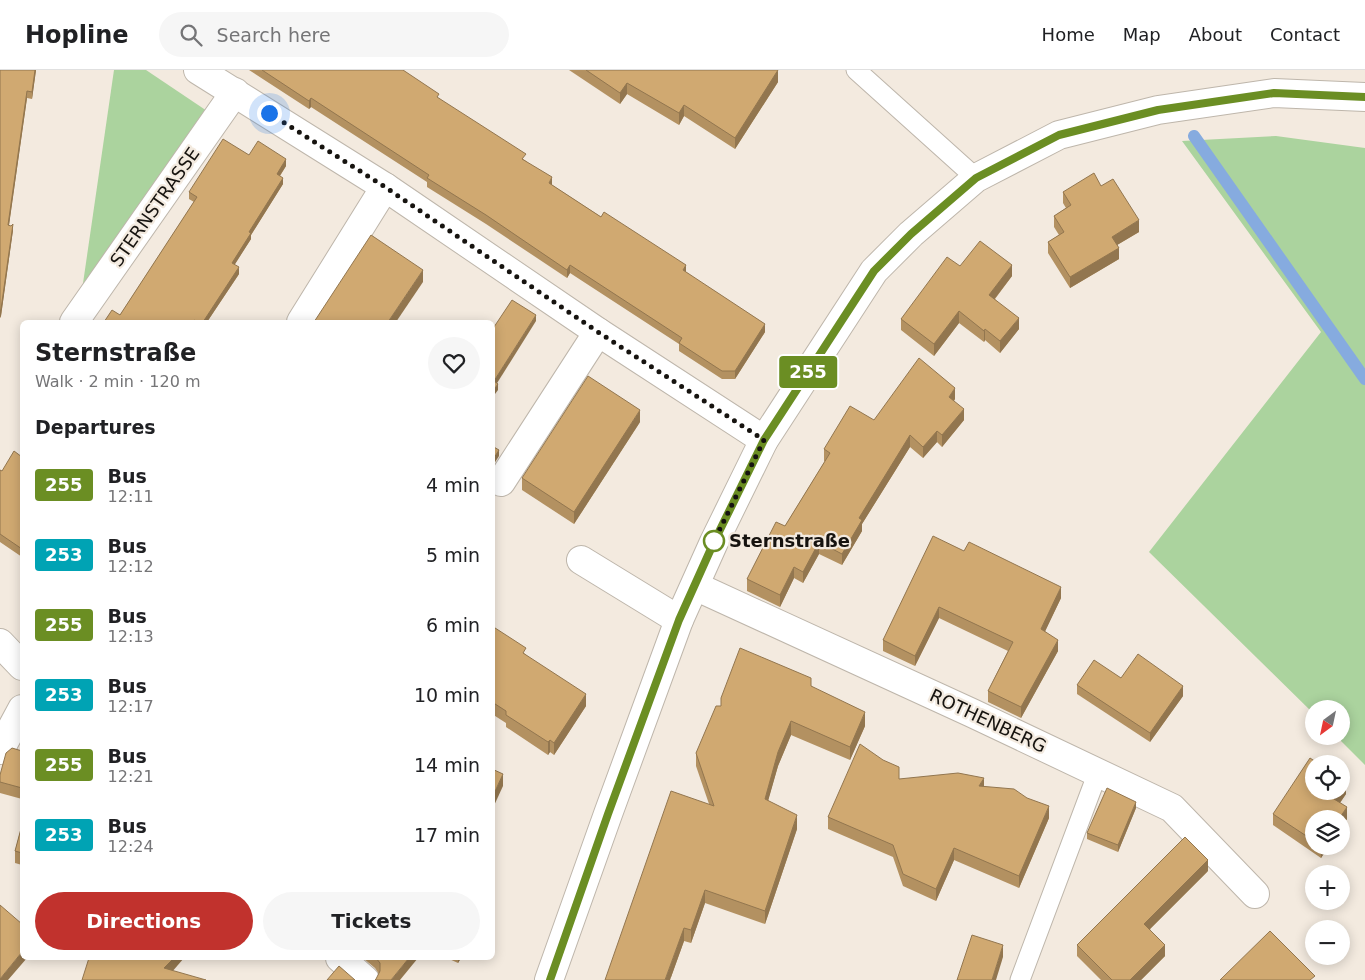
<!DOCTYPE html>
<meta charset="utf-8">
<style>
body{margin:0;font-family:"DejaVu Sans",sans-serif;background:#f6f6f6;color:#202124;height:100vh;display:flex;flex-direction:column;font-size:19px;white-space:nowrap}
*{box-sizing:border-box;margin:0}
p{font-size:16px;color:#757577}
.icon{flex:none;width:28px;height:28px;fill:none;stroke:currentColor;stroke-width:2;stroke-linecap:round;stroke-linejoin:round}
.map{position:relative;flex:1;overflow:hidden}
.sheet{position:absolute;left:20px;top:250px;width:475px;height:640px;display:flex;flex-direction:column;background:#fff;border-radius:8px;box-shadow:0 2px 12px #0003}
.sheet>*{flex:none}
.badge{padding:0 10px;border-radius:4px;font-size:18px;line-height:32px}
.needle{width:32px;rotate:213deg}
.buttons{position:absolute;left:1305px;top:630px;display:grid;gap:10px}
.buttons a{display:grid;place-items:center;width:45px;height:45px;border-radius:50%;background:#fff;box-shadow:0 2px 12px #0003;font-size:25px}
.you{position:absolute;width:25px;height:25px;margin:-12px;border:4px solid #fff;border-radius:50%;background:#1a73e8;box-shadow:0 0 0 8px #1a73e833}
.map>.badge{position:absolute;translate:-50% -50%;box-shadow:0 0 0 2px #fff}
h2{padding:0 15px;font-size:19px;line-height:45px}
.round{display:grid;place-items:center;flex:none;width:52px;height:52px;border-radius:26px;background:#f6f6f6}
.head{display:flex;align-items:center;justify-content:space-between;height:85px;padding:0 15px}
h1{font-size:24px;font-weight:800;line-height:38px}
.primary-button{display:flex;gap:10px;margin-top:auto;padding:10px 15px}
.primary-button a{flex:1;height:58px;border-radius:30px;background:#c1322d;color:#fff;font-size:20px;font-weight:800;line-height:58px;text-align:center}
.primary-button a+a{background:#f6f6f6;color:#202124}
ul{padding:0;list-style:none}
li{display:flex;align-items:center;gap:15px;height:70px;padding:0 15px}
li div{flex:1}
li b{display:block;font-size:19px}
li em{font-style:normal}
li .badge{min-width:55px;font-weight:700;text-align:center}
header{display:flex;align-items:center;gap:30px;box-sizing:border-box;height:70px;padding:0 25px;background:#fff;border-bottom:1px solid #e0e0e0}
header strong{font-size:24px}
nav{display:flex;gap:28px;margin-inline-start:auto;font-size:18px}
.search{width:350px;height:45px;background:#f6f6f6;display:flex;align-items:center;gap:12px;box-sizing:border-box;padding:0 18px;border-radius:28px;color:#757577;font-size:19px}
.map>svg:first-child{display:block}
.green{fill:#abd39e}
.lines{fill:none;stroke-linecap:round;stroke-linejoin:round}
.stream{stroke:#86abdf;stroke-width:12}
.service-casing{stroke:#beb6ab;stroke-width:21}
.minor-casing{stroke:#beb6ab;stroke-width:30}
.tertiary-casing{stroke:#beb6ab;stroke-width:30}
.service{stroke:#fff;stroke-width:19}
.minor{stroke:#fff;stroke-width:28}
.tertiary{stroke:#fff;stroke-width:28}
.wall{fill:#b39161}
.shaded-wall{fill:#92764f}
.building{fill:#d0a971;stroke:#92764f}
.line-casing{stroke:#fff;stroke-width:11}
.line{stroke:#6b8e23;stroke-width:8}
.walk{stroke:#16130f;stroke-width:5;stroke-dasharray:0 9}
.stop-dot{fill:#fff;stroke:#6b8e23;stroke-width:2.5}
.labels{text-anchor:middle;stroke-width:4.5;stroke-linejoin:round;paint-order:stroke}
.street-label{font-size:18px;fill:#16130f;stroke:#f3eadf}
.stop-label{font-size:18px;font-weight:bold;fill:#16130f;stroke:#f3eadf;text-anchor:start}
</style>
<header>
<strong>Hopline</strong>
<div class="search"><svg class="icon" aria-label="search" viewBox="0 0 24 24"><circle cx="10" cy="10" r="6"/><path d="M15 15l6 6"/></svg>Search here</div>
<nav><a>Home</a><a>Map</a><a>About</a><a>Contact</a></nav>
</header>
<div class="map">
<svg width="1365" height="910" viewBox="0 0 1365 910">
<rect width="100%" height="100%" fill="#f3eadf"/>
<g class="green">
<path d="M114,0H146L213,45L80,234Z"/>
<path d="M1276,66L1365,78V695L1336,666H1341V639H1314V644L1149,482L1321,262L1182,71Z"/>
</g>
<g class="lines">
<path class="stream" d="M1194,66L1365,309"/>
<g class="service-casing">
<g id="service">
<path d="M856,0L976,108"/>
<path d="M1020,910L1098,702"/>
</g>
</g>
<g class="minor-casing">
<g id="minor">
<path d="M198,0L385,117L598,262L764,370"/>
<path d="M74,252L235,22"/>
<path d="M301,252L385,117"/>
<path d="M501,412L598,262"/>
<path d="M581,490L679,550"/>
<path d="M695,516L972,643L1172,738L1255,824"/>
<path d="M0,573L22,596"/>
<path d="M0,680L22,639"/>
<path d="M340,888L365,910"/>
</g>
</g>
<g class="tertiary-casing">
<path id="tertiary" d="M549,910L608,744L679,550L714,472L764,370L874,201L911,164L976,108L1059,65L1158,40L1274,23L1365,27"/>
</g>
<use href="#service" class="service"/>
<use href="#minor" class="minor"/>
<use href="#tertiary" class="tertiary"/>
</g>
<g class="wall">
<path d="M0,0H36L32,29L27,28L9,155L13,160L1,246L0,248Z"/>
<path d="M249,0H403L439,29L526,91L552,115L686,202L765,262L735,309H722L679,281V274L570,203L567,208L486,154L427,117V112L311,37L309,39Z"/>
<path d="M569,0H777L778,12L735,79L684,46L679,55L627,24L620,34Z"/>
<path d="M249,85L286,96L280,106L283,114L251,165V169L234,195L239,204L207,252H104L120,245L194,132L189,129V122Z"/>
<path d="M1101,116L1139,162L1117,175L1119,189L1070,218L1048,183V172L1059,165L1054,157V146L1066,138L1063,133V122Z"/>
<path d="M960,196L1012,206L995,229L1019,259L1000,283L985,270L984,272L959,253L934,286L901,260V249Z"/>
<path d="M955,329L954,331L964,350L942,377L937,372L923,388L910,377L862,454V461L842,495L819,484L803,513L794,508L780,537L747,521V509L785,456L825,391H824V379L874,350Z"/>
<path d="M640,352L574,454L522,420V408Z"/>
<path d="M22,387V487L0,472V400L2,401Z"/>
<path d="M964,481L1061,528L1045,561L1058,581L1021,648L988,632V621L1008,581L939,548L915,596L883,581V570Z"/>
<path d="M492,556L586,636L554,685L550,682L548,685L506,657V653L492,644Z"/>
<path d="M1121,608L1183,626L1150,672L1077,624V615Z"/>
<path d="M811,616L865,656L850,690L791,665L778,696L768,730L797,759L765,854L705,833L691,873L684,871L670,910L709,734L696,696V683L721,636Z"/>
<path d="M22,681V729L0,723V705Z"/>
<path d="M899,709L984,716L1049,748L1019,818L954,790L936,831L903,816L893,787L828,759V747Z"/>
<path d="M1346,724L1340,733L1347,749L1341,758V749H1314V776H1329L1321,788L1273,755V744Z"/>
<path d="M1136,738L1118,782L1087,769V763Z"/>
<path d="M22,755V795L15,793V781Z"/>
<path d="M1208,801L1150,859L1165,886L1141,910H1101L1077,886V875Z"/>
<path d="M363,888H418L379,904L375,898Z"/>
<path d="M447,888H461L458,893Z"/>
</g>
<g class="shaded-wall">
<path d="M35,0H36L32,29V22Z"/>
<path d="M778,0V12L735,79V68Z"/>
<path d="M627,13V24L620,34V23Z"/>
<path d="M27,21V28L8,162V155Z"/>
<path d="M311,28V37L309,39V31Z"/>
<path d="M684,35V46L679,55V43Z"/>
<path d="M286,89V96L277,110V104Z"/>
<path d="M552,107V116L549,113Z"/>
<path d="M283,108V114L251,165V169L232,199V193L249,162Z"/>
<path d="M1139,150V162L1112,178V167Z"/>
<path d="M13,154V160L1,246L0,248V242Z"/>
<path d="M1119,178V189L1070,218V207Z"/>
<path d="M570,195V203L567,208V200Z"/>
<path d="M686,195V203L683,200Z"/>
<path d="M1012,195V206L989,236V225Z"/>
<path d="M239,197V204L207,252H203Z"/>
<path d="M423,200V212L396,252H388Z"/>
<path d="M959,241V253L934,286V274Z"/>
<path d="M536,245V251L494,318V311Z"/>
<path d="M1019,248V259L1000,283V271Z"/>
<path d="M765,254V262L735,309V301Z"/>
<path d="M985,259V270L984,272V261Z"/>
<path d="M498,314V320L492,328V322Z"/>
<path d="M955,318V329L949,338V327Z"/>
<path d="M964,339V350L942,377V365Z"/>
<path d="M640,340V352L574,454V442Z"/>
<path d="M937,361V372L923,388V377Z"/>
<path d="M910,365V377L862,454V461L842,495V484L859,448Z"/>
<path d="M499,380V386L492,397V391Z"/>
<path d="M819,472V484L803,513V502Z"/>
<path d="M794,497V508L780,537V525Z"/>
<path d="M1061,517V528L1041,570V559Z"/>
<path d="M939,537V548L915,596V586Z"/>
<path d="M1058,570V581L1021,648V637Z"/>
<path d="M1183,616V626L1150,672V663Z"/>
<path d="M586,624V636L554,685V673Z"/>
<path d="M865,642V656L850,690V677Z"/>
<path d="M791,651V665L778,696L765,742V729L778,682Z"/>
<path d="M550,670V682L548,685V672Z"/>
<path d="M503,704V716L492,740V728Z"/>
<path d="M984,708V720L979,716Z"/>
<path d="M1346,712V724L1334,741V729L1340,721H1341V719Z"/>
<path d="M1136,732V738L1118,782V775Z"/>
<path d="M1049,736V748L1019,818V806Z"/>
<path d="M1347,737V749L1341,758V749H1339Z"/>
<path d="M797,745V759L765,854V841Z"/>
<path d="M1321,776H1329L1321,788Z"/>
<path d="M954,778V790L936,831V819Z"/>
<path d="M1208,790V801L1144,865V854Z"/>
<path d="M705,820V833L691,873V860Z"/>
<path d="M684,858V871L670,910H665Z"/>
<path d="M1003,875V887L996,910H992Z"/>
<path d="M1165,875V886L1141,910H1130Z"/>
<path d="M22,882V888H27L8,910H0V909Z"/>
<path d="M174,888H184L165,910L164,898Z"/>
<path d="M409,888H418L400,910H391Z"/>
<path d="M458,888H461L458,893Z"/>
</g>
<g class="building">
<path d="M0,0H35L32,22L27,21L8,155L11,156L13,154L1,239L0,242Z"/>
<path d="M262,0H403L439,24L437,27L526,84L522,89L552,107L549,113L601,147L604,142L686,195L683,200L765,254L735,301H722L679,273L682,268L570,195L567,200L486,145L427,108L429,105L311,28L309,31Z"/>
<path d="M586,0H778L735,68L684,35L679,43L627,13L620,23Z"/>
<path d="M223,69L249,85L258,71L286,89L277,104L283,108L249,162L251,163L232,193L239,197L203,252H197L194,250L193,252H104L112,240L120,245L197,127L189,122Z"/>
<path d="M1094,103L1101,116L1113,109L1139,150L1112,167L1119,178L1070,207L1048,172L1064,162L1054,146L1071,135L1063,122Z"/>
<path d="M371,165L423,200L388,252H314Z"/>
<path d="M980,171L1012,195L989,225L1019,248L1000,271L985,259L984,261L959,241L934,274L901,249L947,187L960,196Z"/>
<path d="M512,230L536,245L494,311L498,314L492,322V260Z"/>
<path d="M919,288L955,318L949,327L964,339L942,365L937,361L923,377L910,365L859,448L862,450L842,484L819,472L803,502L794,497L780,525L747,509L776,452L785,456L830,383L824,379L850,336L874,350Z"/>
<path d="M588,306L640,340L574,442L522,408Z"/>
<path d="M492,376L499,380L492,391Z"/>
<path d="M14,381L22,387V479L0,464V400L2,401Z"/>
<path d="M933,466L964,481L969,472L1061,517L1041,559L1058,570L1021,637L988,621L1013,572L939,537L915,586L883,570Z"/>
<path d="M492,556L526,578L523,583L586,624L554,673L550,670L548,672L506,645V641L492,632Z"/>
<path d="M740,578L811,608V616L865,642L850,677L791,651L778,682L765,729L797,745L765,841L705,820L691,860L684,858L665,910H605L671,721L714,736L696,683L716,636H721V628Z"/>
<path d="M1138,584L1183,616L1150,663L1077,615L1094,590L1121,608Z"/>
<path d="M860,674L883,690L899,697V709L958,703L984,708L979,716L1014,719L1027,728L1049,736L1019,806L954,778L936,819L903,804L893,775L828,747Z"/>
<path d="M12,678L22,681V718L0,712V705L6,683Z"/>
<path d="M1310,688L1319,694H1314V721H1340L1334,729L1347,737L1339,749H1314V771L1273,744Z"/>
<path d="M492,699L503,704L492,728Z"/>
<path d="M1341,709L1346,712L1341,719Z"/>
<path d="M1107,718L1136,732L1118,775L1087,763Z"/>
<path d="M22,755V783L15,781Z"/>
<path d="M1185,767L1208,790L1144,854L1165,875L1130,910H1112L1077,875Z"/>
<path d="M0,835L22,854V882L0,909Z"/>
<path d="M1270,861L1315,906L1310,910H1220Z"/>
<path d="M972,865L1003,875L992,910H957Z"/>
<path d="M89,888H174L164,898L206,910H82Z"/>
<path d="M376,888H409L391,910H375L376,909L380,901V893Z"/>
<path d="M339,896L355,910H327Z"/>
</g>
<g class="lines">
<g class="line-casing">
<path id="line" d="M550,910L608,744L679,550L714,472L764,370L874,201L911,164L976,108L1059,65L1158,40L1274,23L1365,27"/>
</g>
<use href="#line" class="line"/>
<path class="walk" d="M269,43L385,117L598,262L764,370L714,471"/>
</g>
<circle class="stop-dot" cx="714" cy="471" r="10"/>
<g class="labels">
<g class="street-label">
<text transform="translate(155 137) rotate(-55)" y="6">STERNSTRASSE</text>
<text transform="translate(988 651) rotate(25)" y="6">ROTHENBERG</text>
</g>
<g class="stop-label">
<text x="729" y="477">Sternstraße</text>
</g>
</g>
</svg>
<div class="buttons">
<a><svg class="needle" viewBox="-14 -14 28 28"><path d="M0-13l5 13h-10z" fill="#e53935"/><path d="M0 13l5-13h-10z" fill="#757577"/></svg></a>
<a><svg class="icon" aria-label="locate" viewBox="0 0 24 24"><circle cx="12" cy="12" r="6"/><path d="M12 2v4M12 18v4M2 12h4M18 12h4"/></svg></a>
<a><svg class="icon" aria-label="layers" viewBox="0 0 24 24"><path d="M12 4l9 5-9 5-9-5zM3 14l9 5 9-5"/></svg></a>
<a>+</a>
<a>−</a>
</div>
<div class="you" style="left:269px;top:43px"></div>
<b class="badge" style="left:808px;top:302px;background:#6b8e23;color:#fff">255</b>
<section class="sheet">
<div class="head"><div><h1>Sternstraße</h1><p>Walk · 2 min · 120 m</p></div><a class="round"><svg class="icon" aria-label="heart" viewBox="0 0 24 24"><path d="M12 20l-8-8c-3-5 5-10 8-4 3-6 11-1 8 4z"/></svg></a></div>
<h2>Departures</h2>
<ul>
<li><span class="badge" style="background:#6b8e23;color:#fff">255</span><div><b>Bus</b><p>12:11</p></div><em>4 min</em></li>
<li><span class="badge" style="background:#00a3b4;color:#fff">253</span><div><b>Bus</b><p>12:12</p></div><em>5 min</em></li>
<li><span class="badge" style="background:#6b8e23;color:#fff">255</span><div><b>Bus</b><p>12:13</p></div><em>6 min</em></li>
<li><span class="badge" style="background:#00a3b4;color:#fff">253</span><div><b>Bus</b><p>12:17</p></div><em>10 min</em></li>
<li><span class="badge" style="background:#6b8e23;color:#fff">255</span><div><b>Bus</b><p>12:21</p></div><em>14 min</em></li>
<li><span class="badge" style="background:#00a3b4;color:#fff">253</span><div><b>Bus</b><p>12:24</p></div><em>17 min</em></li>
</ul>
<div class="primary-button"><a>Directions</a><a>Tickets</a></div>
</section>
</div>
